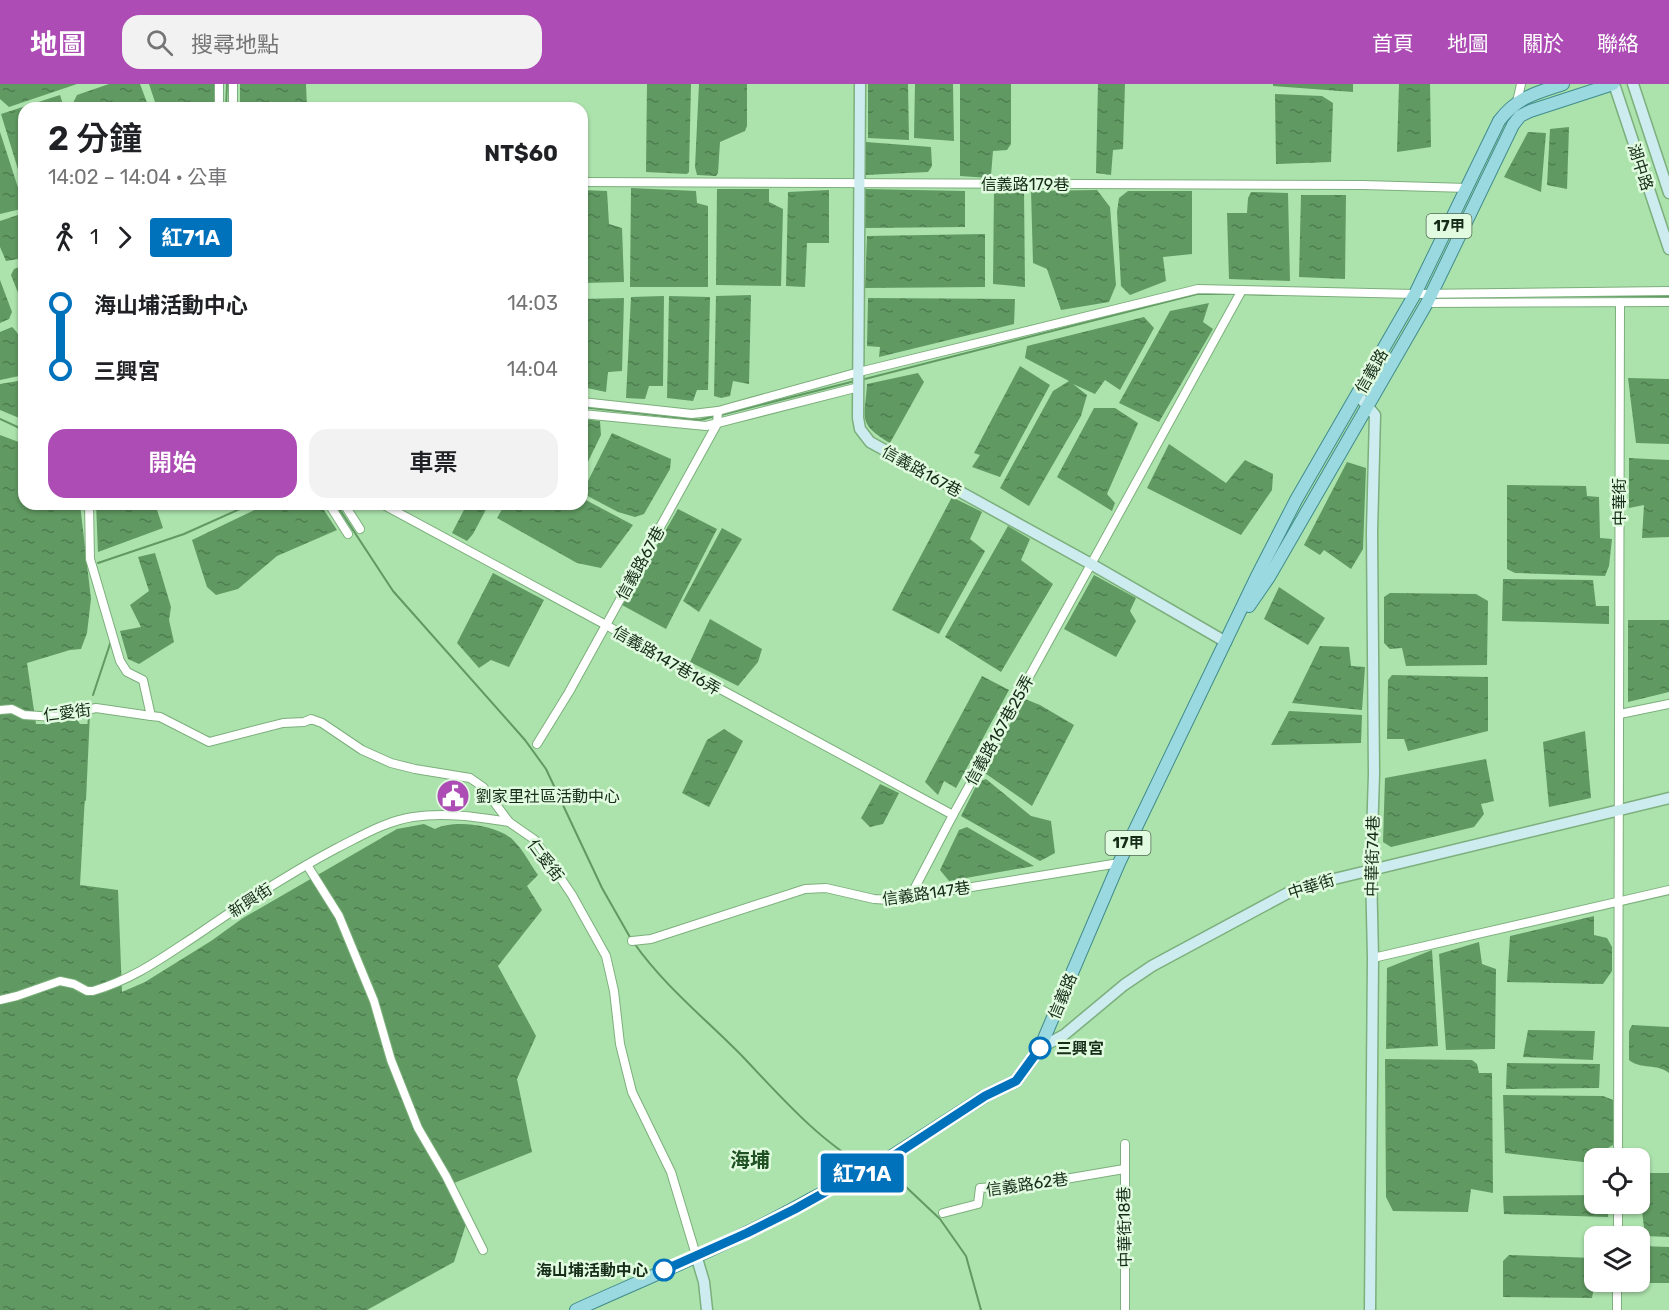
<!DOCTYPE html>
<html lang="zh-TW">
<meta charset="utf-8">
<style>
body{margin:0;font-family:Rubik,"Noto Sans TC",sans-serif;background:#f2f2f2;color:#202124;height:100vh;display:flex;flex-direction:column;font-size:22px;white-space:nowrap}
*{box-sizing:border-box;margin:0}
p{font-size:20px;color:#757577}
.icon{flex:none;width:33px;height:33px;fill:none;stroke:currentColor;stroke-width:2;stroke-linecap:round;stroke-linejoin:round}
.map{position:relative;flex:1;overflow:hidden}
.panel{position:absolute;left:18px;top:18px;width:570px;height:408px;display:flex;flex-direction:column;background:#fff;border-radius:18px;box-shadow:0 2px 4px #0004}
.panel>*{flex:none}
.badge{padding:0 12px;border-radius:4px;font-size:21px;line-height:39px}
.controls{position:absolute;left:1584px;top:1064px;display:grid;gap:12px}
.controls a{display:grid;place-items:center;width:66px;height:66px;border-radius:12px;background:#fff;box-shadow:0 2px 4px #0004;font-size:30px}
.map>.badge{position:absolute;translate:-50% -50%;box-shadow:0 0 0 3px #fff}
.legs{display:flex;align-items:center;gap:9px;height:66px;padding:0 30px;font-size:20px}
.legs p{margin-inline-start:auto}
.overview{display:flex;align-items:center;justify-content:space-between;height:102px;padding:0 30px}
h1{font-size:33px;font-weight:600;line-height:45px}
.button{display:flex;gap:12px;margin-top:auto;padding:12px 30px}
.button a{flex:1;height:69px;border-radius:18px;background:#ac4cb4;color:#fff;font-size:24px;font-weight:600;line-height:69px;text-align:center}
.button a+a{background:#f2f2f2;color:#202124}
ul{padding:0 30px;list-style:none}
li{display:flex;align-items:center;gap:21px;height:66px;font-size:22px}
li i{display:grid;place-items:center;width:9px;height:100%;margin:0 8px;background:currentColor}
li i::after{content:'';width:15px;height:15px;margin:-8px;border:4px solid;border-radius:50%;background:#fff}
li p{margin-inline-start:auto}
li:first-child i{background:linear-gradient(#0000 50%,currentColor 0)}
li:last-child i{background:linear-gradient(currentColor 50%,#0000 0)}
header{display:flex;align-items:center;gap:36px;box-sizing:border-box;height:84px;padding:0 30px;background:#ac4cb4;color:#fff}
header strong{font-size:28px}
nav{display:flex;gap:33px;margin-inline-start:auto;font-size:21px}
.search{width:420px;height:54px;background:#f2f2f2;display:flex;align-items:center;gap:15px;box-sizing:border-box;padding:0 21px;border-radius:18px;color:#757577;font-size:22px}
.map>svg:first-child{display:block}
.water{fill:url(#water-ripples)}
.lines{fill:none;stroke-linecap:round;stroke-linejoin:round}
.stream{stroke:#609961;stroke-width:2}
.street-casing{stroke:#7caf7c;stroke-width:10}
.secondary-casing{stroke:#7caf7c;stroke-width:13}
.primary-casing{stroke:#408c8c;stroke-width:14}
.street{stroke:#fff;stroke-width:8}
.secondary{stroke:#ccecef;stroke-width:10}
.primary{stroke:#9ad9df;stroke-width:12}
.line-1-casing{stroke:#fff;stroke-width:14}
.line-1{stroke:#0072bc;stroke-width:9}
.stop-1-dot{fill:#fff;stroke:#0072bc;stroke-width:3}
.labels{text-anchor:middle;stroke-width:5;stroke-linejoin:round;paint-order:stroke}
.shield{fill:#e0fbdf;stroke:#536a54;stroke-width:1.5}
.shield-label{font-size:15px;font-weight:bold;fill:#172c18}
.street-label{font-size:16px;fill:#172c18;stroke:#e0fbdf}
.poi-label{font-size:16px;fill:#172c18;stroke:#e0fbdf;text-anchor:start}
.stop-label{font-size:16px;font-weight:bold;fill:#172c18;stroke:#e0fbdf;text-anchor:start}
.quarter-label{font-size:20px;font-weight:bold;fill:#205123;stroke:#e0fbdf}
</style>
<header>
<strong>地圖</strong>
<div class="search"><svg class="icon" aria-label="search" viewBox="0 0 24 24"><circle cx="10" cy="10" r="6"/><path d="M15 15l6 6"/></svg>搜尋地點</div>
<nav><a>首頁</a><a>地圖</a><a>關於</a><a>聯絡</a></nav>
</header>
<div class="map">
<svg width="1669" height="1226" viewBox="0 0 1669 1226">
<defs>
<pattern id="water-ripples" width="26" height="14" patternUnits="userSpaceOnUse" patternTransform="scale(1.5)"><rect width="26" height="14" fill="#609961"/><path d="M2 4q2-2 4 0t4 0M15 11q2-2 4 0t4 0" fill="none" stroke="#4e7d4f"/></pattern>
</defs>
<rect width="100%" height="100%" fill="#ace2ac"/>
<g class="water">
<path d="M0,0H77L9,23L0,15Z"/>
<path d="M109,0H140L149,24H74L73,19L77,11Z"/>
<path d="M149,0H216L215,24H157Z"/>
<path d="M240,0H306L307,24H240Z"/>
<path d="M647,0H691L689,88L687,90L646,88Z"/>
<path d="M699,0H747V42L745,47L720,58L718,89L716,92L697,91L695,83Z"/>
<path d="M868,0H908L909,56L868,54Z"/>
<path d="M915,0H953L954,57L914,54Z"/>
<path d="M960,0H1011V60L1007,66L993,67L991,91L989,94L960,92Z"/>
<path d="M1098,0H1125L1123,65L1113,66L1111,91L1096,89Z"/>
<path d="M1273,0H1353V8L1273,2Z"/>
<path d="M1399,0H1430L1431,63L1397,68Z"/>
<path d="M1275,10L1322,12L1333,19L1331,78L1276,80Z"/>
<path d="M60,11L64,24H24V105L1,30Z"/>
<path d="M1569,43L1567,105L1547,101L1550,45Z"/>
<path d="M0,48L23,119L21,125L0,130Z"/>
<path d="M1528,48L1546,49L1541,108L1504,93Z"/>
<path d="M866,58L931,63L932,82L928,88L865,91Z"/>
<path d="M631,104L696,107L697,119L708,122V203H630Z"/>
<path d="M717,105H769V118L783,125L781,202L716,201Z"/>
<path d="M864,105L965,107V143L865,144Z"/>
<path d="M582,106L607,107L609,140L622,144L624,198L582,199Z"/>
<path d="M829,106V159H807L805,203L786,202L788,108Z"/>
<path d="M1097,106L1110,123L1116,201L1109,218L1061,226L1047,185L1033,179L1031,107Z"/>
<path d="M994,107H1024L1025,203L993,200Z"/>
<path d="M1128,107H1192V170L1163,173L1166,197L1130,211L1121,202L1117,128L1119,114Z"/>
<path d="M1251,108L1288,109L1290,197L1229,195L1227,129H1247L1248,114Z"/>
<path d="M1301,111H1346L1345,195L1299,193Z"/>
<path d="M24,129V174L6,177L0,163V137Z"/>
<path d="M985,150V203L865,204L867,152Z"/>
<path d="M24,181V224L11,191L14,185Z"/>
<path d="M0,196L12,228L9,235L0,239Z"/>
<path d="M751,211L749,300L733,297L730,312L721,314L714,312L716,212Z"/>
<path d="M664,212L663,302H649L645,315L626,314L631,213Z"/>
<path d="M669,212L710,213L708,306H697L693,317L667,314Z"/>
<path d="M624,214L622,287L608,288L606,308L582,303V215Z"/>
<path d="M868,214L1015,215L1014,240L879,273L880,263L867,262Z"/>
<path d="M1209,219L1203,238L1213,245L1159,338L1119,319L1170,227Z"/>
<path d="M1144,233L1154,244L1120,306L1105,296L1095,310L1073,300L1087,311L1081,332L1029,422L1000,404L1053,307L1069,297L1025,274L1027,262Z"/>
<path d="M12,243C25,254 24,276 24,291L0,296V248Z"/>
<path d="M1020,282L1050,301L1000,393L972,383L980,371L974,369Z"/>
<path d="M918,289L924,298L890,359C857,339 865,335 867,300Z"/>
<path d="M1628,294L1669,295V360L1636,359Z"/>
<path d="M24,296V336L0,326V300Z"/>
<path d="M1094,324H1115L1138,339L1107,410L1115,419L1112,427L1057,393Z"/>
<path d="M582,335L600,337L601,351L582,390Z"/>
<path d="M612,349L671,375L670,385L644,430L635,433L618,428L582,409Z"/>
<path d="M0,351L24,360V420H80L91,515L87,549L81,565L70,566L27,579L36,640H47L75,633L80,640H89L80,801L118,806L122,908L145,898L211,857L243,834L397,745L424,740L435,745C454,735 499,741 514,757C524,767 530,780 538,791L527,802L542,826L498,882L536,952L517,995L532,1068L449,1101L466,1140L454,1178L367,1226H0Z"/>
<path d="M1169,360L1226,399L1245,376L1273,390L1272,406L1241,451L1147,404Z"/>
<path d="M1629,374L1669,376V453L1642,454L1644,421L1629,424Z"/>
<path d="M1347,378L1366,384L1363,465L1351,485L1324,466L1320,471L1304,461Z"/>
<path d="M1507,401L1586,402L1587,412L1599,413L1600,454L1612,455L1609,482L1605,492L1515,489L1507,485Z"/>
<path d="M952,413L982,428L970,455L985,467L939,550L892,526Z"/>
<path d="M582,414L633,441L601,484L577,479L497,434L505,420H582Z"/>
<path d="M96,420H155L163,444L98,468Z"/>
<path d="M267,420H320L337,446L277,472L238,505L216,511L207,503L192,456Z"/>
<path d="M467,420H489L473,450L467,457L452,449Z"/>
<path d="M678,425L717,445L666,545L622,521Z"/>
<path d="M1008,442L1030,455L1021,476L1053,500L1001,588L945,553Z"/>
<path d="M722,444L742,455L699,528L683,517Z"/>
<path d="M155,469L171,523L169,536L174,558L139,580L128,575L120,547L141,543L130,521L149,507L138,473Z"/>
<path d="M493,489L544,516L509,583L491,576L479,584L457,559Z"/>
<path d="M1094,491L1136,514L1130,527L1136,537L1116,573L1064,545Z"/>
<path d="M1503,495L1593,496L1596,522H1609V540L1502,537Z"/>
<path d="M1279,503L1325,534L1308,561L1264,535Z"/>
<path d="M1390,509L1476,510L1488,517L1487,581L1406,582L1402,564L1390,565L1384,559V513Z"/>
<path d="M710,535L762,565L758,578L738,602L690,578Z"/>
<path d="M1628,536H1669V608L1628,618Z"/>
<path d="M1320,562L1349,563L1351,582L1365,583L1362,626L1292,619Z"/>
<path d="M1392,591L1488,593V647L1408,667L1404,655H1387L1388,596Z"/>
<path d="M982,592L1009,606L956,704L944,697L938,711L925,698Z"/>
<path d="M1025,615L1040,621L1074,641L1032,722L982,687Z"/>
<path d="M1289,627L1362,631L1361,659L1271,661Z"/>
<path d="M724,645L743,657L709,723L682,709L707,656Z"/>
<path d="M1585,647L1591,714L1549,723L1543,658Z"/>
<path d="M1486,675L1494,717L1481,720L1484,730L1474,743L1391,763L1383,758L1385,694Z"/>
<path d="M986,695L1031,732L1051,737L1055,769L1040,777L961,732L978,698Z"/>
<path d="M880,700L899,709L883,740L870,743L861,734Z"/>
<path d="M967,743L1034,782L949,797L940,786L959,746Z"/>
<path d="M1594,832V851L1607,854L1612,863V887L1603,900L1507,898L1510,852Z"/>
<path d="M1479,858L1482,880L1496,885L1495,965L1446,966L1439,870Z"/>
<path d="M1432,866L1438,962L1386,965L1387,884Z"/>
<path d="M1632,941L1669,943V989C1657,979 1641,986 1629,976V947Z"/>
<path d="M1528,946L1595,947L1593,976L1523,973Z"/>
<path d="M1385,975L1472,976L1477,980L1479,989H1492L1493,1109L1471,1105L1468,1128L1393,1127L1386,1113Z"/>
<path d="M1507,979L1600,980L1599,1004L1506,1005Z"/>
<path d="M1503,1011L1603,1012L1613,1016V1061L1608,1064L1605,1074H1594V1079H1592L1505,1069Z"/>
<path d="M1640,1089H1669V1153L1645,1152L1642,1127L1630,1125L1629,1119H1640Z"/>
<path d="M1594,1111V1119H1609L1608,1133L1504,1130L1503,1112Z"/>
<path d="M1640,1162L1669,1163V1199H1629V1197H1640Z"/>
<path d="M1509,1171L1594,1174V1197L1609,1198H1595L1592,1214L1503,1213V1177Z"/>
</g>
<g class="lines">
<g class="stream">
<path d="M226,24L227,0"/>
<path d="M1243,210L1276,211"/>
<path d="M1534,212H1669"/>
<path d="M861,296L1197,210H1237"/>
<path d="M582,323L700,336L715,332"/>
<path d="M721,331L855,297"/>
<path d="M0,335L24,346"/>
<path d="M336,420L393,507L525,656L546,685L602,804L631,855"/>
<path d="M98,479L184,450L251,420"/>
<path d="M93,611L111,557"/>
<path d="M85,716L89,629"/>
<path d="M634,859C665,903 707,936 744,974C780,1012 821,1059 867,1083"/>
<path d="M877,1088L905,1102L940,1135L966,1172L981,1226"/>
</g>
<g class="street-casing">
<g id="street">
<path d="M1517,18L1521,0"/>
<path d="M219,24V0"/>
<path d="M233,24V0"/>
<path d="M582,98L1363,101L1468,104"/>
<path d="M1427,219L1669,218"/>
<path d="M582,318L692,330L718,327L859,288L1198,205L1415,210L1669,207"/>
<path d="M582,330L706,342L859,303"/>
<path d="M89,420L90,475L93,485L120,577L127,588L143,596L151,632"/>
<path d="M329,420L348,450"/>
<path d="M344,420L360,445"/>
<path d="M382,420L606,541L672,579L953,731"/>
<path d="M0,626L12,625L24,631L55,633L96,624L151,632L160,633L209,658L283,639L304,638L311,635L322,639L362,666L391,679L415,685L470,694L483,703L509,738L535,756L572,811L606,872L614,907L620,960L632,1008L671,1088L696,1171"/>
<path d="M1620,630L1669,620"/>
<path d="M537,660L569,608L717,340L718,327"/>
<path d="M307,781L339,832L374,917L391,976L418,1044L446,1092L483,1166"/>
<path d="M910,813L953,731L1242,206"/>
<path d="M632,857L651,855L805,805L826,804L874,815L892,816L1119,779"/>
<path d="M1373,874L1669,806"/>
<path d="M0,916L17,912L60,897L74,900L87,907H93C134,895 162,874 197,851C242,820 288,790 337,764C361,752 386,737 413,733C445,728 477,733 509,738"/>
<path d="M1618,1074L1620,218"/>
<path d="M943,1129L978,1120L980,1104L1036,1100L1124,1085"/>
<path d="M1618,1152V1119"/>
<path d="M1125,1226V1060"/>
<path d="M1617,1226V1197"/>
</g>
</g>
<g class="secondary-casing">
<g id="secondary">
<path d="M860,0L858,334L860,345L870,358L1091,480L1226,558"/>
<path d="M1614,0L1669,165"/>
<path d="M1633,0L1669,109"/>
<path d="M1357,310L1375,331L1372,448L1374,690L1371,785L1373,874L1370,1226"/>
<path d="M1040,964L1064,951L1124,901L1152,882L1297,804L1669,714"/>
<path d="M696,1171L704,1198L707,1226"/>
</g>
</g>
<g class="primary-casing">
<g id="primary">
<path d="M1249,522L1269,493L1427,219L1513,41L1520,32L1530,27L1613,0"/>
<path d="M576,1226C633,1200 692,1176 748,1148C790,1128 829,1103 872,1085L985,1012L1016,997L1040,964L1119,779L1256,494L1296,416L1415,210L1499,37C1517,13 1536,9 1563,0"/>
</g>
</g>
<use href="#street" class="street"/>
<use href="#secondary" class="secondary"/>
<use href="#primary" class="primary"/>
</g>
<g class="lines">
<g class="line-1-casing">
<path id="line-1" d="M664,1186L747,1149L795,1125L854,1092L878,1082L985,1012L1016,997L1040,964"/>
</g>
<use href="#line-1" class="line-1"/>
</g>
<defs>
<g id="civic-disc" transform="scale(1.725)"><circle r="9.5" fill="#ac4cb4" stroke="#e0fbdf"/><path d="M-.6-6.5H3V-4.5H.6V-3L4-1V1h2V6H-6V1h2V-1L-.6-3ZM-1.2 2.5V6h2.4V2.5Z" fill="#fff"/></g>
</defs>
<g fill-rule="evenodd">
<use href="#civic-disc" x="453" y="712"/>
</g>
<g class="stop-1-dot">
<circle cx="1040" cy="964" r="10"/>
<circle cx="664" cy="1186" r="10"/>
</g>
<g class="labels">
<g class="shield">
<rect x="1426.5" y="130" width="45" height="24" rx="4.5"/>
<rect x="1105.5" y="747" width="45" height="24" rx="4.5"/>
</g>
<g class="shield-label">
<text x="1449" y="147">17甲</text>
<text x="1128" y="764">17甲</text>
</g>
<g class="street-label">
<text transform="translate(1641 83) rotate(72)" y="6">湖中路</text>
<text x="1025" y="106">信義路179巷</text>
<text transform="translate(1371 287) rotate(-60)" y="6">信義路</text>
<text transform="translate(922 387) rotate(29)" y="6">信義路167巷</text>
<text transform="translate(1619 418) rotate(-90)" y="6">中華街</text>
<text transform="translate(640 479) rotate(-61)" y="6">信義路67巷</text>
<text transform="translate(667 576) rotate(30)" y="6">信義路147巷16弄</text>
<text transform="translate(67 628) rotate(-7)" y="6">仁愛街</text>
<text transform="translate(999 646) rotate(-61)" y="6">信義路167巷25弄</text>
<text transform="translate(1372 772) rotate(-89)" y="6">中華街74巷</text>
<text transform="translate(546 776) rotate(53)" y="6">仁愛街</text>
<text transform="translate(1311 802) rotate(-18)" y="6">中華街</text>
<text transform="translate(926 809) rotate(-8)" y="6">信義路147巷</text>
<text transform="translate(250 816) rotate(-33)" y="6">新興街</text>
<text transform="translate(1062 912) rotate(-67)" y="6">信義路</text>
<text transform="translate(1027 1100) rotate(-8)" y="6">信義路62巷</text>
<text transform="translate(1124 1143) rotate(-91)" y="6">中華街18巷</text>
</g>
<g class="poi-label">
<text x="476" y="718">劉家里社區活動中心</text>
</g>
<g class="stop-label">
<text x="1056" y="970">三興宮</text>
<text x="648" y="1192" text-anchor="end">海山埔活動中心</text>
</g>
<g class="quarter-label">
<text x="750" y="1083">海埔</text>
</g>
</g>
</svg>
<div class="controls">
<a><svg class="icon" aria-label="locate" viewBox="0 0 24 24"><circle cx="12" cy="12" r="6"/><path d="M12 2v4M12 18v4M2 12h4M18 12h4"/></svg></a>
<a><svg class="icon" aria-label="layers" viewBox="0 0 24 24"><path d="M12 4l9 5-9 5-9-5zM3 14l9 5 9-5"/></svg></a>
</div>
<b class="badge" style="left:862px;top:1089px;background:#0072bc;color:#fff">紅71A</b>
<section class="panel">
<div class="overview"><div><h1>2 分鐘</h1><p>14:02 – 14:04 · 公車</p></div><b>NT$60</b></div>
<div class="legs"><svg class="icon" aria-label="walk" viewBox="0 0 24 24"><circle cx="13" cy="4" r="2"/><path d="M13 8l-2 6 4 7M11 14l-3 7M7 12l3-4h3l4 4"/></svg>1<svg class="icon" aria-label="forward" viewBox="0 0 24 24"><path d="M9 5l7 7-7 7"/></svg><b class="badge" style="background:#0072bc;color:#fff">紅71A</b></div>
<ul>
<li><i style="color:#0072bc"></i><b>海山埔活動中心</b><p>14:03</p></li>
<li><i style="color:#0072bc"></i><b>三興宮</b><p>14:04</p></li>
</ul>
<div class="button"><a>開始</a><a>車票</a></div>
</section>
</div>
